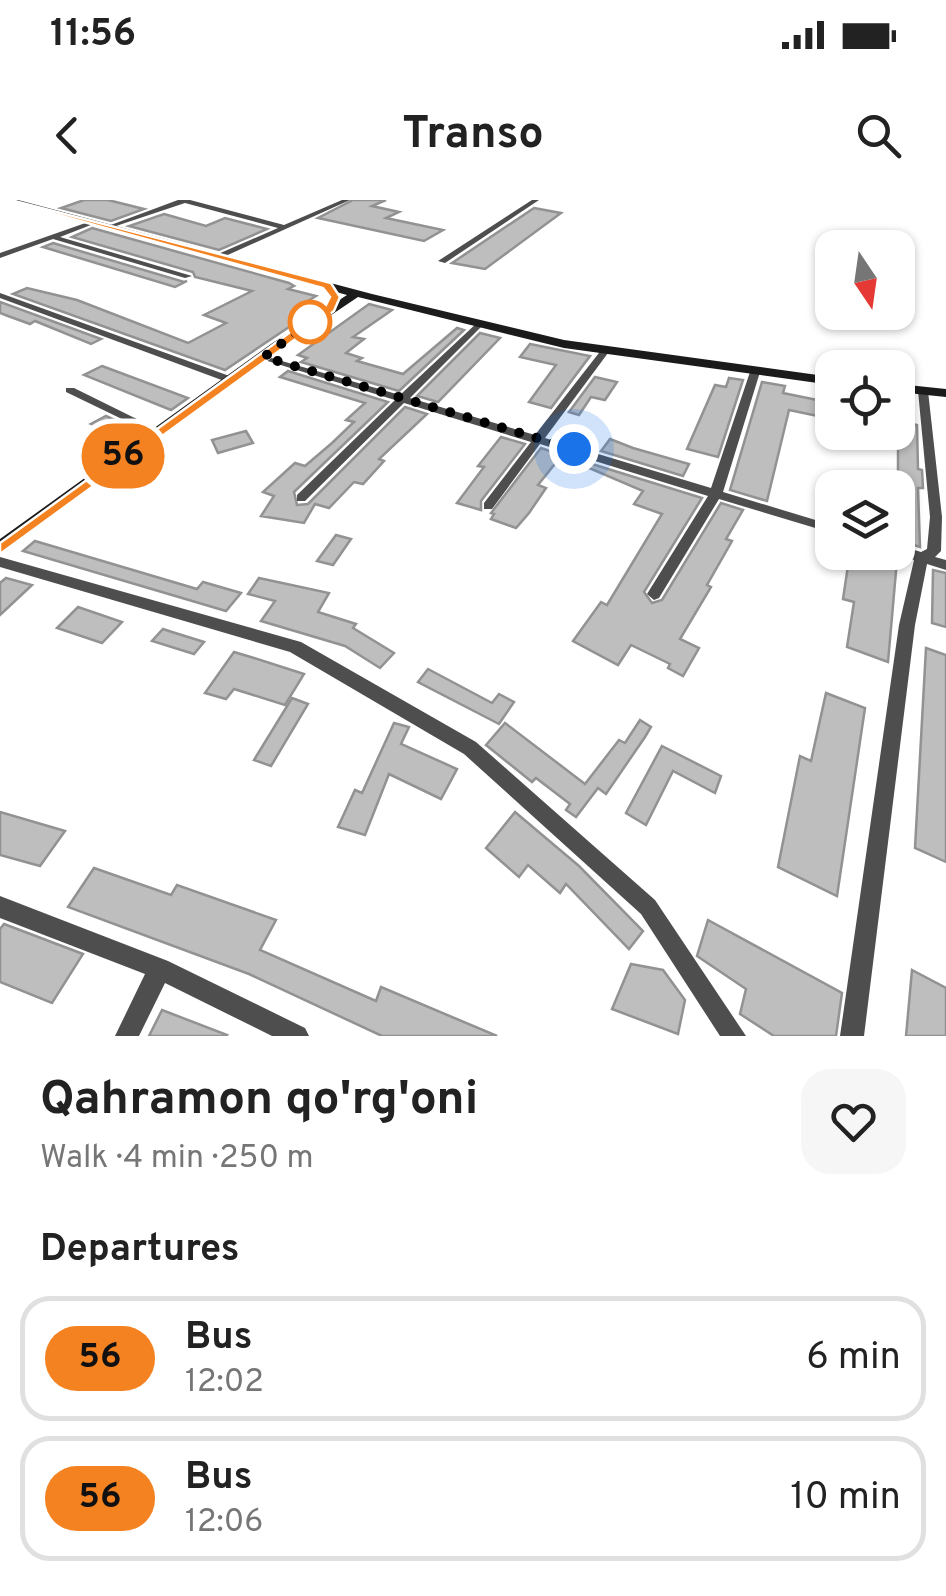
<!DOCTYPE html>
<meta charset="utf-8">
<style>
body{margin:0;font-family:Overpass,sans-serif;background:#f6f6f6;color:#222;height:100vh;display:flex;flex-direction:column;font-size:38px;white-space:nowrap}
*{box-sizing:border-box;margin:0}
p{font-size:32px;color:#767676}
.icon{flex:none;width:55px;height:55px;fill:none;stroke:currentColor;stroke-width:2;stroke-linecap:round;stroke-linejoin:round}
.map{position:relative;height:836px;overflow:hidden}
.details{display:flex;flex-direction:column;background:#fff;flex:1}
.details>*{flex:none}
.badge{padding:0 20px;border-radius:32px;font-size:35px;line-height:65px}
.needle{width:65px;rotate:167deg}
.controls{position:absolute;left:815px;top:30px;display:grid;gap:20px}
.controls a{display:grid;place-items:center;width:100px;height:100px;border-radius:20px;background:#fff;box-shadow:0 2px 8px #0004;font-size:50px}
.you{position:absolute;width:50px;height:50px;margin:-25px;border:8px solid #fff;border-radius:50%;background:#1a73e8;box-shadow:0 0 0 15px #1a73e833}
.map>.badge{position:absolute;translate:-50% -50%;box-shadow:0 0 0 5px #fff}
h2{padding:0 40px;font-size:38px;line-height:90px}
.round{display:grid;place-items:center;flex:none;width:105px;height:105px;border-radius:30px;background:#f6f6f6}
.overview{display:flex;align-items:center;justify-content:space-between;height:170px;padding:0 40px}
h1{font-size:48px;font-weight:700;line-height:75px}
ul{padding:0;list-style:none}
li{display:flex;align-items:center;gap:30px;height:125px;margin:0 20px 15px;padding:0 20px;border:5px solid #e0e0e0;border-radius:30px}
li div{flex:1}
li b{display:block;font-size:38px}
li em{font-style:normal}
li .badge{min-width:110px;font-weight:700;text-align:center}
.status{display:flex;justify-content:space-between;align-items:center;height:70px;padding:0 50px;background:#fff;direction:ltr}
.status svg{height:28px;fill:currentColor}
header{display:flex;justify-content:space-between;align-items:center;height:130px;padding:0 40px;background:#fff;font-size:45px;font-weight:700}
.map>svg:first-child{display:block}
.building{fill:#bebebe;stroke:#929292;stroke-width:2.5}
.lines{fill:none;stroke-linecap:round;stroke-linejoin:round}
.street{fill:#4e4e4e;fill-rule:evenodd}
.secondary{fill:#1b1b1b;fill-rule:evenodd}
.line{fill:#f58220;stroke:#fff;stroke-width:2.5}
.walk{stroke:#000;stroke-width:10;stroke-dasharray:0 18}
.stop-dot{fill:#fff;stroke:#f58220;stroke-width:5}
</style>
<div class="status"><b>11:56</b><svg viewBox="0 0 49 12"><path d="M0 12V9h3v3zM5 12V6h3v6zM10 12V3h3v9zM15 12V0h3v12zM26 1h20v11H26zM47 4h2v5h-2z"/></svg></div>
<header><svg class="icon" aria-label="back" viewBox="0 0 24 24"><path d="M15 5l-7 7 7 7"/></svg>Transo<svg class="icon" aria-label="search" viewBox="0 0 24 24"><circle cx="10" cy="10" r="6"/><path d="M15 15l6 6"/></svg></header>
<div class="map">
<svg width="946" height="836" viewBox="0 0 946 836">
<rect width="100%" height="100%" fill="#fff"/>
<g class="building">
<path d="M84,0H108L144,9L111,21L61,8Z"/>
<path d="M353,0H386L372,6L399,12L386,18L443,30L424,41L318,18Z"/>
<path d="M534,8L561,13L485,69L452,63Z"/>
<path d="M164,14L206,26L225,18L267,29L219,50L129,26Z"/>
<path d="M92,28L289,83L294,86L288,89L316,96L303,104L319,107L225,170L13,94L27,88L77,100L188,143L226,123L204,115L252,91L195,77L193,72L72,37Z"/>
<path d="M53,43L184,82L187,81L175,87L43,47Z"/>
<path d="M0,102L101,139L91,144L35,121L30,124L8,116L0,113Z"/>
<path d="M369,104L392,110L353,137L364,139L346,153L362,158L357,161L403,174L457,128L464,130L399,191L301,162L307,158L298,155Z"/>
<path d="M480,133L500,138L438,202L417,196Z"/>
<path d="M530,144L590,156L551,208L529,202L556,165L520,157Z"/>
<path d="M102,166L188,198L171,210L84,175Z"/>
<path d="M288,171L388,202L294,292L297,305L308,304L405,207L427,214L379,259L384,261L363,284L354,282L329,308L315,304L304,323L261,316L274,296L263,292L295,263L305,266L332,243L354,222L346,220L365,203L280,177Z"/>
<path d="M595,177L617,182L605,200L591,197L579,215L569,212Z"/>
<path d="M729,178L743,180L718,257L687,249L715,185L726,187Z"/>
<path d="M762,182L785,186L783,193L832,203V219L789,210L767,301L730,290Z"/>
<path d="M106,216L140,232L128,240L91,224Z"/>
<path d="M898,221L917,225L918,269L922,270L923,288H918L920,347L898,340Z"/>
<path d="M246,231L253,243L218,253L212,240Z"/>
<path d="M501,237L525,244L481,301V310L457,303L484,267L478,266Z"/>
<path d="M610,239L633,248L689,264L683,276L601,251Z"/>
<path d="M541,248L562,255L538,285L546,288L529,313L516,328L491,319L494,314L491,313Z"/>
<path d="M592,264L702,298L644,392L652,403L662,400L721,303L743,310L726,339L732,341L707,385L711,387L680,439L699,448L683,476L668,468L670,464L631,445L618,465L573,441L601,402L607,405L662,314L634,304L643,291L589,268Z"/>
<path d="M336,335L351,339L333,365L317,361Z"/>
<path d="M35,341L197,389L203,382L241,393L226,411L23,351Z"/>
<path d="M850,352H873L897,360L888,462L847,447L854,402L843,399Z"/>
<path d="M933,370L946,373V427L932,423Z"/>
<path d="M6,378L32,385L0,415V383Z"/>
<path d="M259,378L329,393L318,412L356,424L353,428L394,453L380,468L345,446L261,421L275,401L248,394Z"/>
<path d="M78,407L122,422L102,443L57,428Z"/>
<path d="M163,429L172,432L204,442L194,454L152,441Z"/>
<path d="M926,448L946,455V662L915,648Z"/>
<path d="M234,452L254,458L304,474L285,505L234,489L226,499L205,493Z"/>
<path d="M428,469L492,503L499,494L514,502L499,524L418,482Z"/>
<path d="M826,493L865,508L837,696L778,667L800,556L811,561Z"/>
<path d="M292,498L308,504L271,566L254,560Z"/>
<path d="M640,520L651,527L645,537L606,594L598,588L576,617L566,610L570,604L536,578L532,582L486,545L505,523L585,584L619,540L625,543Z"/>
<path d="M394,523L409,527L401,544L457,569L441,599L389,574L365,635L338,627L355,590L362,593Z"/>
<path d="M662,546L721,576L715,593L673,571L646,625L626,613Z"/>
<path d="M0,612L65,631L40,666L0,655Z"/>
<path d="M515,612L579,666L643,731L629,749L566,684L560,693L528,665L519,677L486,648Z"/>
<path d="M94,668L171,695L177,685L276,720L260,750L376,801L381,787L497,836H382L249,774L68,707Z"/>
<path d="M708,720L842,793L836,836H774L740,814L746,789L697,756Z"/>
<path d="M4,724L83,754L52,803L0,782V729Z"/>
<path d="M631,764L663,770L685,800L678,834L612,809Z"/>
<path d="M912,770L946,788V836H906Z"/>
<path d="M162,810L227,835L226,836H149Z"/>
</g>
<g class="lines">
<g class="street">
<path d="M178,0H190L284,25L342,0H350L221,58L218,54L278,28L185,3L113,27L108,26Z"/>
<path d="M532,0H539L445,63L438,61Z"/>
<path d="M94,20L96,23L60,37L192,76L185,78L53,39L0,58V53Z"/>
<path d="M0,93L235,178L236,180L227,182L0,98Z"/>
<path d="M479,121L482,122V126L410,198L535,235L602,149H608V153L545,238L711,288L750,172L758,170L760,172L723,292L832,325V333L719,299L659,398L654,400L647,394L708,296L540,244L492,309H484V303L531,242L404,203L305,301H297V295L395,200L261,159V155L400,195Z"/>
<path d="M66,188H74L163,232L157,235L153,234L66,192Z"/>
<path d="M923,188L928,191L942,317L941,351L935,357L946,360V370L927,364L915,425L864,836H840L899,425L914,360L893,352H898V345L921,352L927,349L930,317L918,191Z"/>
<path d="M0,357L301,442L476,542L655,700L746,836H720L641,714L464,554L290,452L0,367Z"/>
<path d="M0,696L168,761L305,828L309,836H272L165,783L139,836H115L145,774L0,718Z"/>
</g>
<g class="secondary">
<path d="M4,0H18L372,94L564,140L832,177V185L564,148L358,97L279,150L0,354V339L271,144L347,95Z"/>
<path d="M898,184L946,189V197L898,192Z"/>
</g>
</g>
<path class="line" d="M4,0H11L331,83L340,97L334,111L0,354V343L325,107L330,97L323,88Z"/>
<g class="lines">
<path class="walk" d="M310,122L264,157L574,249"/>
</g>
<circle class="stop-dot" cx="310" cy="122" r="20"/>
</svg>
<div class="controls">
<a><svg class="needle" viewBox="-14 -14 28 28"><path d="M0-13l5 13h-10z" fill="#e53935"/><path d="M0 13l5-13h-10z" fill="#767676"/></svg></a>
<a><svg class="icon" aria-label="locate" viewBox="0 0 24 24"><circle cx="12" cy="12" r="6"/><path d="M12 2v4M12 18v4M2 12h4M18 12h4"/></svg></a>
<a><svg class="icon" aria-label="layers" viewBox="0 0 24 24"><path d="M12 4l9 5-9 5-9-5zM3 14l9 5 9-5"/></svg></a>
</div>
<div class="you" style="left:574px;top:249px"></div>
<b class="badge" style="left:123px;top:256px;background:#f58220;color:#111">56</b>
</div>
<section class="details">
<div class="overview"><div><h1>Qahramon qo'rg'oni</h1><p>Walk · 4 min · 250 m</p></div><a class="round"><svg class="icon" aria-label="heart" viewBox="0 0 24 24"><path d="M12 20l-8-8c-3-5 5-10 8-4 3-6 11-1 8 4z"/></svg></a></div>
<h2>Departures</h2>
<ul>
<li><span class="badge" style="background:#f58220;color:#111">56</span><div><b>Bus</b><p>12:02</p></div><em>6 min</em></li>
<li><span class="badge" style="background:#f58220;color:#111">56</span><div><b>Bus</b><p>12:06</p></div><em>10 min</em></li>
</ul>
</section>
